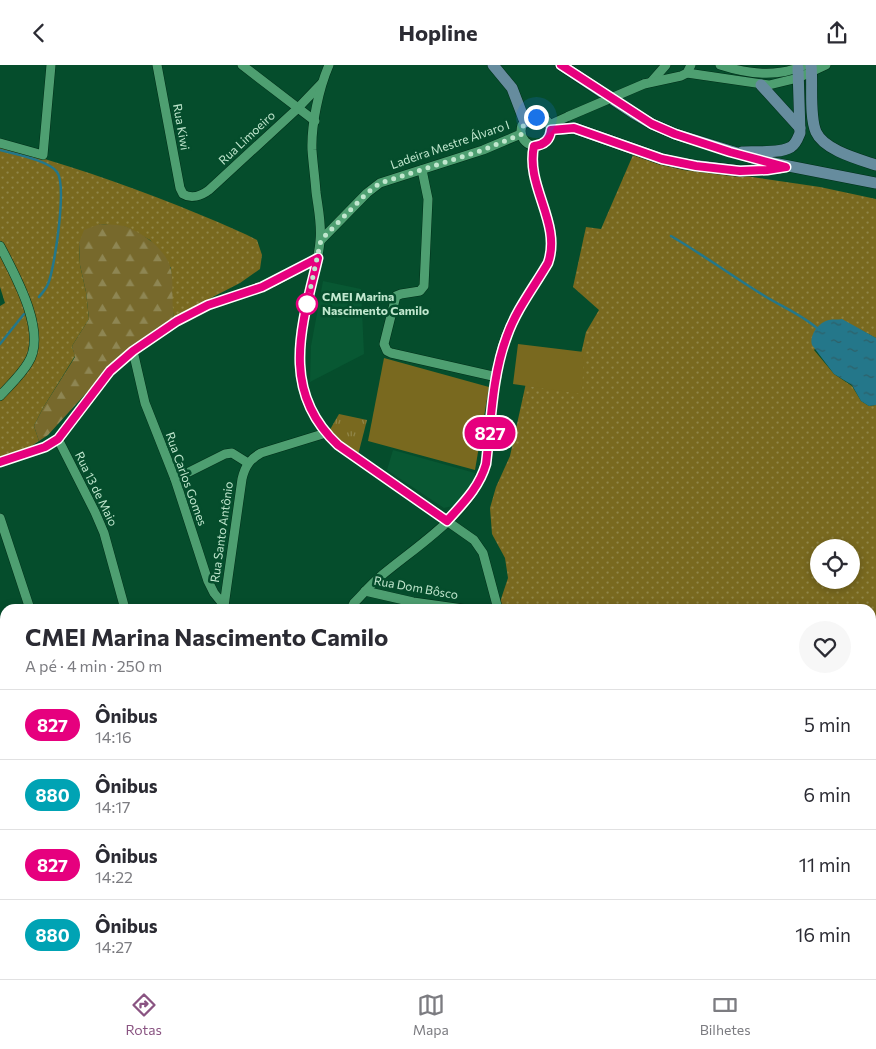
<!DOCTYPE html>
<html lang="pt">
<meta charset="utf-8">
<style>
body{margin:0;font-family:Commissioner,sans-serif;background:#f7f7f7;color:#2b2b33;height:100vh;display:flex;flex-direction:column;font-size:19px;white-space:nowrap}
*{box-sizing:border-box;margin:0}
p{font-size:16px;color:#7c7c81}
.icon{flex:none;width:28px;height:28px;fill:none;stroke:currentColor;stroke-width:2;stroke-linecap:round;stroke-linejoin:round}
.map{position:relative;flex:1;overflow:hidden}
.panel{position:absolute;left:0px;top:539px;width:876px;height:376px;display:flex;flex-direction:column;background:#fff;border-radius:15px 15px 0 0;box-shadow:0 2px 8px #0003}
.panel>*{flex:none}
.badge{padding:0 10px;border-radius:16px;font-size:18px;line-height:32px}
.buttons{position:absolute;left:810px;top:474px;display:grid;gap:10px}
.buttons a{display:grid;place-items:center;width:50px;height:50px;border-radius:50%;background:#fff;box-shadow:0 2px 8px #0003;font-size:25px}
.you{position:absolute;width:25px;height:25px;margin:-12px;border:4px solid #fff;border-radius:50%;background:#1a73e8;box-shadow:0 0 0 8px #1a73e833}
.map>.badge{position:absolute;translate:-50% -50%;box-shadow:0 0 0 2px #fff}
.round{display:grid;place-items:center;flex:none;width:52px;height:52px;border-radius:26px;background:#f7f7f7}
.summary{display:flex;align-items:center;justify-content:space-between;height:85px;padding:0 25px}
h1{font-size:24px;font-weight:700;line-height:38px}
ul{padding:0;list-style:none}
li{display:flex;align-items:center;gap:15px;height:70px;padding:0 25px;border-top:1px solid #e1e1e2}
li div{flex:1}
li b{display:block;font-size:19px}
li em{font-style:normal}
li .badge{min-width:55px;font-weight:700;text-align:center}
header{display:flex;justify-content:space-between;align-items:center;height:65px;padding:0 25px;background:#fff;font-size:22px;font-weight:700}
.menu{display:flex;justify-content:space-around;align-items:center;height:70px;border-top:1px solid #e1e1e2;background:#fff;font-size:14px;color:#7c7c81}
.menu a{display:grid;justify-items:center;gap:2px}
.menu .on{color:#8a5482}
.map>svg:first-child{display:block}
.built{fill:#085833}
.grass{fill:url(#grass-dots);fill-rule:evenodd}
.forest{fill:url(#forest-firs)}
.park{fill:url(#park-tufts)}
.pitch{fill:#79691f}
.water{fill:url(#water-ripples)}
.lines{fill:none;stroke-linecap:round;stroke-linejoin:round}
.stream{stroke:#24778a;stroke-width:2.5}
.minor-casing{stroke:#002f19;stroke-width:10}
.major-casing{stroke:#002f19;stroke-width:12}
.minor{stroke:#4e9f71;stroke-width:9}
.major{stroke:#668c9e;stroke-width:11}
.minor-bridge-casing{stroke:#002f19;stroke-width:10;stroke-linecap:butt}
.minor-bridge{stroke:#4e9f71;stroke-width:9}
.line-casing{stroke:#fff;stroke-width:11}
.line{stroke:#e6007e;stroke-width:8}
.walk{stroke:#c0e7ce;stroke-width:5;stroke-dasharray:0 9}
.stop-dot{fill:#fff;stroke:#e6007e;stroke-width:2.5}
.labels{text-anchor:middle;stroke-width:5;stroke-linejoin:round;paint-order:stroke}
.street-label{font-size:12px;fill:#c0e7ce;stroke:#054d2c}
.stop-label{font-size:12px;font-weight:bold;fill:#c0e7ce;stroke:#054d2c;text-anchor:start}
</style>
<header><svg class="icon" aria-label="back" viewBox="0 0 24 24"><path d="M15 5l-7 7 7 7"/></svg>Hopline<svg class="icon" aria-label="share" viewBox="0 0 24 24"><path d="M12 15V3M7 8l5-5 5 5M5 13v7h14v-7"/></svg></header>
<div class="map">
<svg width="876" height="914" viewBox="0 0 876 914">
<defs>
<pattern id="grass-dots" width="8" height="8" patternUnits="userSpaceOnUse" patternTransform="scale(1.25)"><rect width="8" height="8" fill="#79691f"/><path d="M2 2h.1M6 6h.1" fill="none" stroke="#908649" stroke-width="1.8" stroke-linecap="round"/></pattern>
<pattern id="forest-firs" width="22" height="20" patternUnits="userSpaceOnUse" patternTransform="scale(1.25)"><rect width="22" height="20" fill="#77692c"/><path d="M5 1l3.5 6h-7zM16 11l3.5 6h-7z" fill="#8e8653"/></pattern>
<pattern id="park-tufts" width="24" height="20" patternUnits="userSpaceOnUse" patternTransform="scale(1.25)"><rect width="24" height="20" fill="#79691f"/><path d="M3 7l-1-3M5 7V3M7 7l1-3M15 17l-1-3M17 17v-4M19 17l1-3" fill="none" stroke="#908649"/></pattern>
<pattern id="water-ripples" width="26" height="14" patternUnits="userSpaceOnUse" patternTransform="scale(1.25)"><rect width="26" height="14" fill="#24778a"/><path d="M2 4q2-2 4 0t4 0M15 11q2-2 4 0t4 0" fill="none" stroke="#2e6068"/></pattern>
</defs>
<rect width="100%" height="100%" fill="#054d2c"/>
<g class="built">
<path d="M323,216L361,224L364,289L310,317L311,281Z"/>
<path d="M393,385L475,408L474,416L469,427L460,437L453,441L444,443L387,405Z"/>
</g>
<g class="grass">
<path d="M0,82C61,97 121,118 179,141C205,152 232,162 257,175L262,190L260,204L240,218L174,252L172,242L171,203L150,175L126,162L100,159L79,178L80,200L86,227L89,254L72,281L75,291L43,343L34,361L39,376L15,392L0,394V241L5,238L0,222Z"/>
<path d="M633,90L692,103L820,122L876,134V273L842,255L814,285L834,309L852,321L861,336L869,341L876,340V644L871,642V544H501L500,537L508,513L505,493L492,469L490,443L496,422L510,391L526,318L573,324L586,267L599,245L573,222L586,162L601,164ZM819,482H851V515H819Z"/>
<path d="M0,605L5,612V910H224L230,914H0Z"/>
<path d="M871,775L876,776V914H338L337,910H871Z"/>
</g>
<path class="forest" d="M100,159C108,160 119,159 127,162C144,169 167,185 171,205C174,220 171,236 174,252L120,291L48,370L39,376L34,361L43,343L75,292L72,281L89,254L86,227L80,200L79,178L84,165Z"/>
<path class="park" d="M339,349L367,355L358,390L328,368Z"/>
<g class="pitch">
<path d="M518,279L584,287L582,329L513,319Z"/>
<path d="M384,293L489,322L475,405L368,376Z"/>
</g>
<path class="water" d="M842,254L876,273V340L869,341L861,336L852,320L834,309L812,280C809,270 819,257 829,255C833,254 838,255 842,254Z"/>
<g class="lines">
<g class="stream">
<path d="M0,85C14,89 48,95 57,107C67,120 55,202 48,219C46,224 42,228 39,232"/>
<path d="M671,171C702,189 732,211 763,230C782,242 803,250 819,265"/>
<path d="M0,279L24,249"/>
<path d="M871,597H876"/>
<path d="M0,629L5,634"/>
<path d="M871,834L876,840"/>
<path d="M871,888L876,882"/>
<path d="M76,914L78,910"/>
<path d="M189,914L192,910"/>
</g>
<g class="minor-casing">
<g id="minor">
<path d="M157,0L180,123L183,129C191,134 201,131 209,125L297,44L321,19"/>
<path d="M242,0L315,56"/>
<path d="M329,0C319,23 311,60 312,85C313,99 315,113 316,127C318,143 322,160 320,176C319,191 314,206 311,221C297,281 287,332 337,379L474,475L483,488L498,544"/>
<path d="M720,0C748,9 777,13 805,0"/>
<path d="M687,8L769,20L798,13L826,0"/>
<path d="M652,16L666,0"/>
<path d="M644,19L681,11L687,8L691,0"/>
<circle cx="536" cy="66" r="15"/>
<path d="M549,60L569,51"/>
<path d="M0,78L43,90L51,0"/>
<path d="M422,105L428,134L424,221L420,226L401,229L396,231L384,279L387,286L391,288L497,312"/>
<path d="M321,175L367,128L380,118L483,85L521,69"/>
<path d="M0,181C15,210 48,268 28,298C21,310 9,321 0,331"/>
<path d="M133,286L145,338L175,414L208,516L214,528L227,544"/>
<path d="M58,374L95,447L104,468L125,544"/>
<path d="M0,397L45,382L58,374L110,306L133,286L177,256L208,240L274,217L318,193"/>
<path d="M175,414L225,389L232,388L248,398"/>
<path d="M0,453L30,544"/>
<path d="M365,526L413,537L463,544"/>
<path d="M224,541L242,414C245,401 250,394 261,388L326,368"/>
<path d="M351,544L354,538C363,529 371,519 381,511C419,479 471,449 486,399C491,358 492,310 506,271C516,245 534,222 548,198C562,157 524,120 534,81"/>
<path d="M0,775L5,776"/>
<path d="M276,914L279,910"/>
<path d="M310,914V910"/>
</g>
</g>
<g class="major-casing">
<g id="major">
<path d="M493,0L512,23L525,57"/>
<path d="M561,0L633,48L652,59L675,69L763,96L876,118"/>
<path d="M811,0C813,18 809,51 816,67C824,85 858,94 876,100"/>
<path d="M761,20L800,63"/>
<path d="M551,65L574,63L662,94L684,99L740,106L780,103"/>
<path d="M742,87C755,86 780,89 791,82C796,79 798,73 800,68L798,3"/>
</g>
</g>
<use href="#minor" class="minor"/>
<use href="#major" class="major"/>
<g class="minor-bridge-casing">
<path id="minor-bridge" d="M569,51L644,19"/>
</g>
<use href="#minor-bridge" class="minor-bridge"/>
</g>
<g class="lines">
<g class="line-casing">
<path id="line" d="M0,397L45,382L58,374L110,306L133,286L177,256L208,240L262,222L318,193C302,260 279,325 338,380L447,456C463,438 479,423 486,399C491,358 492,310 507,271C516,245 534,222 548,198C562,158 525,121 534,81C544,80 550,75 551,65L574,63L662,94L696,101L740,106L767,105L786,102L730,87L675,69L652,59L561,0"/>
</g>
<use href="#line" class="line"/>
<path class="walk" d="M307,239L321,175L367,128L380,118L483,85L522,69C522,59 526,54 536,52"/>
</g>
<circle class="stop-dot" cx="307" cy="239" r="10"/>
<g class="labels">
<g class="street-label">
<text transform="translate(181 62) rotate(80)" y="4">Rua Kiwi</text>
<text transform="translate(247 73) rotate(-43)" y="4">Rua Limoeiro</text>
<text transform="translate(450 80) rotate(-19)" y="4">Ladeira Mestre Álvaro I</text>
<text transform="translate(186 414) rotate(70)" y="4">Rua Carlos Gomes</text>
<text transform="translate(96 424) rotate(64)" y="4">Rua 13 de Maio</text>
<text transform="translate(222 467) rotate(-82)" y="4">Rua Santo Antônio</text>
<text transform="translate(416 523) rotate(10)" y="4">Rua Dom Bôsco</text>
</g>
<g class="stop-label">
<text x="322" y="236">CMEI Marina<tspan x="322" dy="14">Nascimento Camilo</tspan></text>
</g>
</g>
</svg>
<div class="buttons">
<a><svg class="icon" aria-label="locate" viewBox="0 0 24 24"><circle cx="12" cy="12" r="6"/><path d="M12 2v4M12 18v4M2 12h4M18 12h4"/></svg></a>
</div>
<div class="you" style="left:536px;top:52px"></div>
<b class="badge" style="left:490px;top:368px;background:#e6007e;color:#fff">827</b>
<section class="panel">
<div class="summary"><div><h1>CMEI Marina Nascimento Camilo</h1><p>A pé · 4 min · 250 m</p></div><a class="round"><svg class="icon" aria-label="heart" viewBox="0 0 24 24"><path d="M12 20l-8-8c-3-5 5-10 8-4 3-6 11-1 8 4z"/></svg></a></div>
<ul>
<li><span class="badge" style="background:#e6007e;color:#fff">827</span><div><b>Ônibus</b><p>14:16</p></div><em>5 min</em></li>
<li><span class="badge" style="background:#00a3b4;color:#fff">880</span><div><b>Ônibus</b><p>14:17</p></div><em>6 min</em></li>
<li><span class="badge" style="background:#e6007e;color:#fff">827</span><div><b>Ônibus</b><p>14:22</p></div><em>11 min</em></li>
<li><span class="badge" style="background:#00a3b4;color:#fff">880</span><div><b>Ônibus</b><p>14:27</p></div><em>16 min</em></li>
</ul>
</section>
</div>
<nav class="menu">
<a class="on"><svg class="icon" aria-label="directions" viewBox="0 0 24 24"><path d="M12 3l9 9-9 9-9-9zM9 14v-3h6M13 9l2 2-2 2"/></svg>Rotas</a>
<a><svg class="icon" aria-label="map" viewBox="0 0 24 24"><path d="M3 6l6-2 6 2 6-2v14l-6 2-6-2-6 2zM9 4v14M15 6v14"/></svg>Mapa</a>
<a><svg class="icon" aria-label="tickets" viewBox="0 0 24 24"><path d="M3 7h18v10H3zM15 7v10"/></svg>Bilhetes</a>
</nav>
